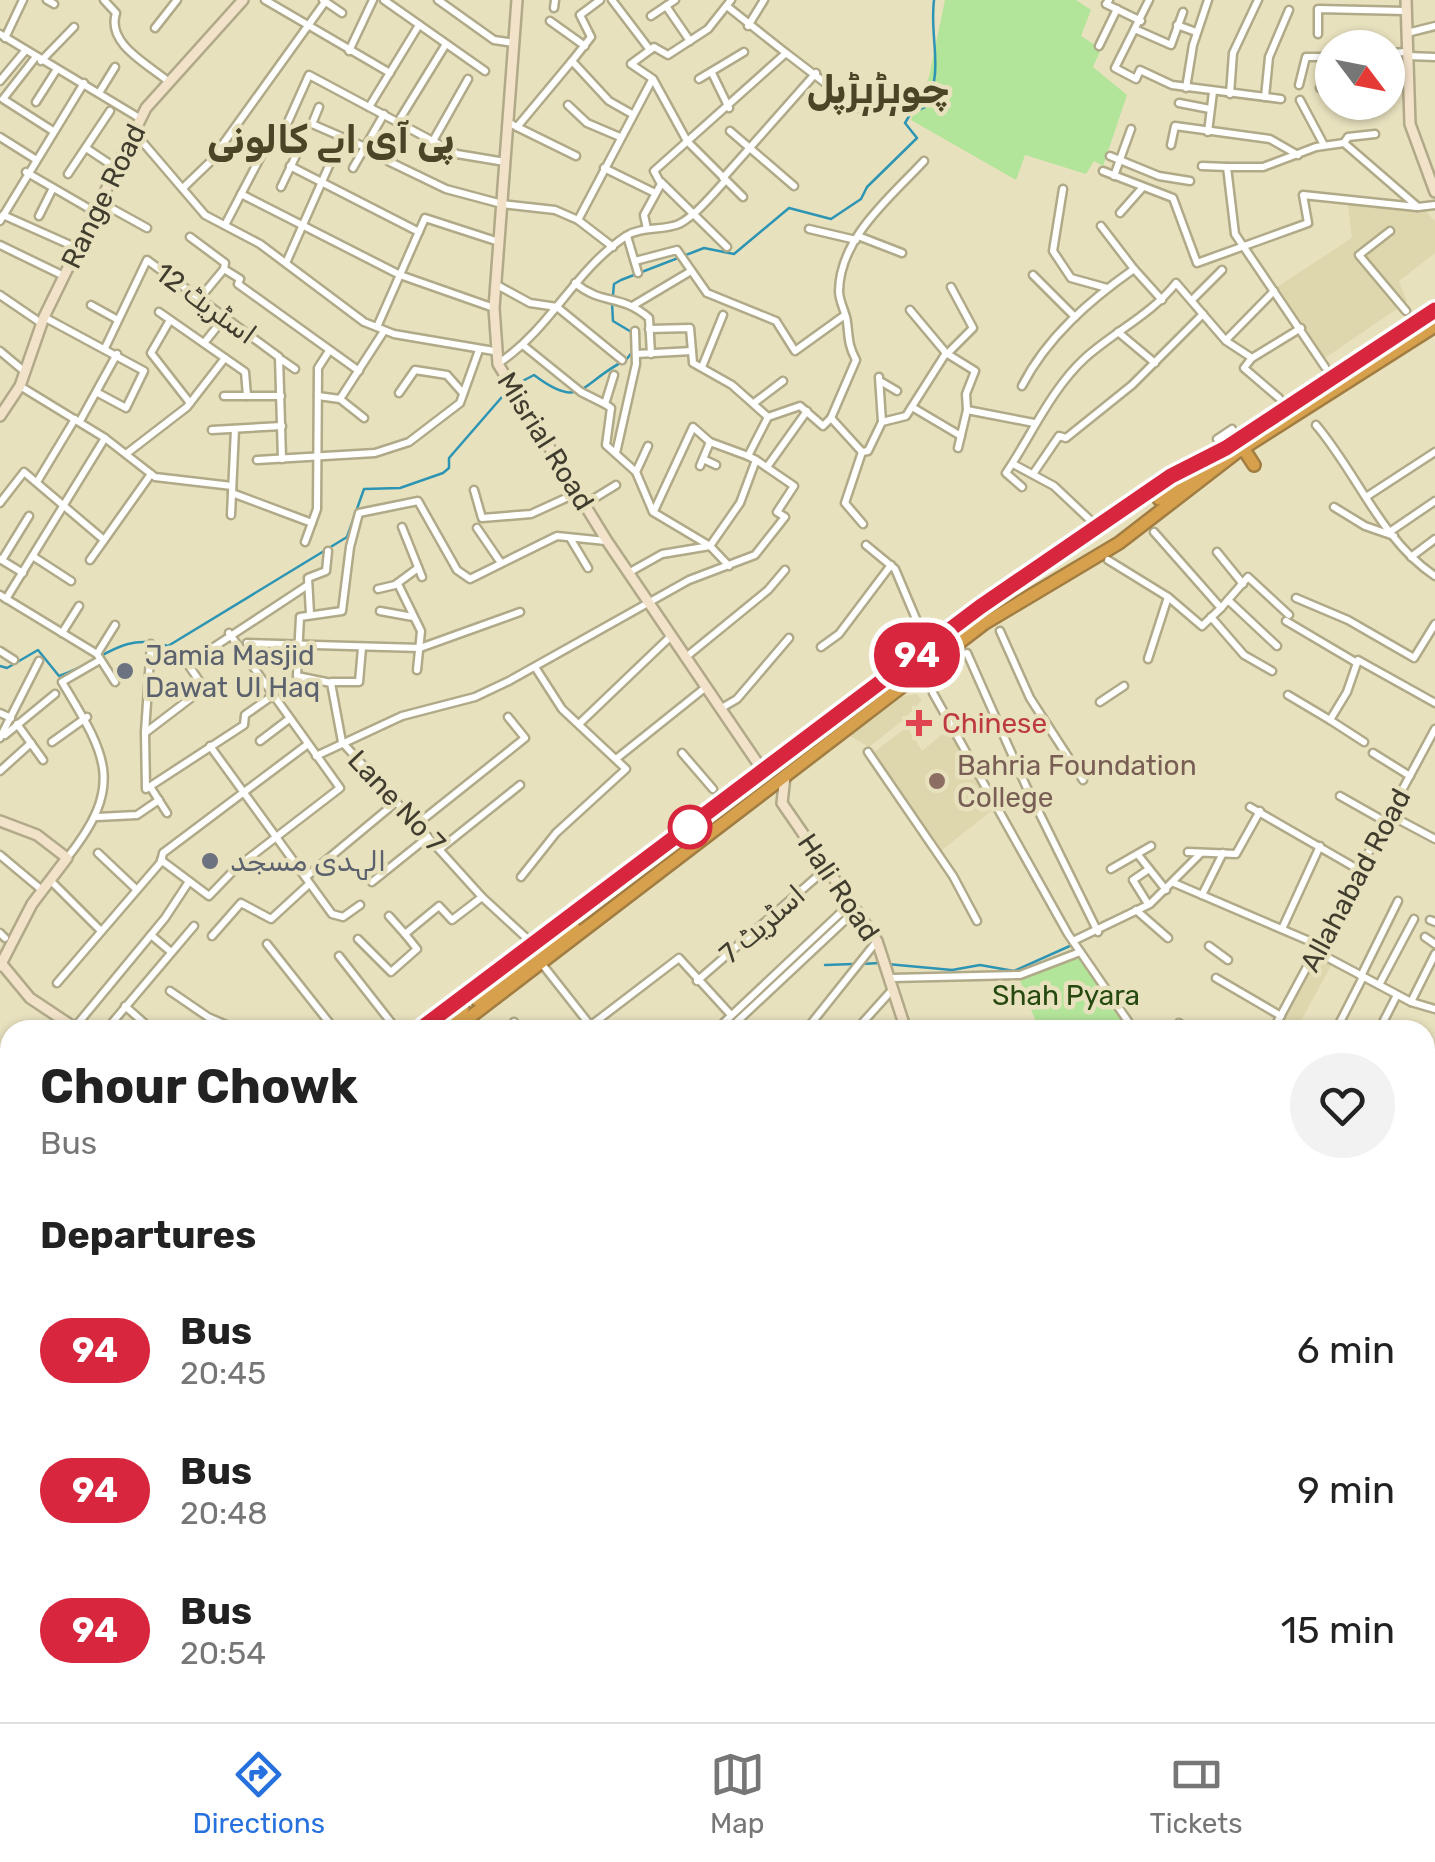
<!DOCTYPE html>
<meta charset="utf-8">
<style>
body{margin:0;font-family:Rubik,Cairo,sans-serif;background:#f2f2f2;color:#222;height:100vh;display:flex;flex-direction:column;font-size:38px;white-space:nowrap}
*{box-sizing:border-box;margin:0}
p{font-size:32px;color:#767676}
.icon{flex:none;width:55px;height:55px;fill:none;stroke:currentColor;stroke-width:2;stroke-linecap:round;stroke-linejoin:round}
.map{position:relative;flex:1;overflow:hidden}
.drawer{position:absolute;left:0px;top:1020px;width:1435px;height:702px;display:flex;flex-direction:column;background:#fff;border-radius:30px 30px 0 0;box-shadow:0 2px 8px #0004}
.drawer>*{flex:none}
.badge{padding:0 20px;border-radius:32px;font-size:35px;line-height:65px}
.needle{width:65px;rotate:122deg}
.tools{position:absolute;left:1315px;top:30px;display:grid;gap:20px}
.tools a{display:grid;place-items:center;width:90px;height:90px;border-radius:50%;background:#fff;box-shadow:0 2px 8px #0004;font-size:50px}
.map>.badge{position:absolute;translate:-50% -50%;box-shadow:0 0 0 5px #fff}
h2{padding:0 40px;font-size:38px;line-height:90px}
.round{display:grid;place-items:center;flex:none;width:105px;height:105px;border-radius:52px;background:#f2f2f2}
.head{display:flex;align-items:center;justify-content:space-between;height:170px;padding:0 40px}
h1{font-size:48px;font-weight:700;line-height:75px}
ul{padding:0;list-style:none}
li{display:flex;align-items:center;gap:30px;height:140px;padding:0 40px}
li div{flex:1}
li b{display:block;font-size:38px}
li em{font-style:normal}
li .badge{min-width:110px;font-weight:700;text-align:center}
.dock{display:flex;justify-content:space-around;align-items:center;height:140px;border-top:2px solid #e0e0e0;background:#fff;font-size:28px;color:#767676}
.dock a{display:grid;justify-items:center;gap:5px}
.dock .selected{color:#2671dd}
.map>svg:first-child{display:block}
.built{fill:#ded6ac}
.green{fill:#b2e499}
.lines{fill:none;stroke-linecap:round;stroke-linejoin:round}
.stream{stroke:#2d95b3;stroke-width:2.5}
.street-casing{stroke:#b0aa89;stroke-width:11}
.secondary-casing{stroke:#b0aa89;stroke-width:14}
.highway-casing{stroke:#a27d42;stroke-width:16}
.street{stroke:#fff;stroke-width:6}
.secondary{stroke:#f3e2ca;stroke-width:9}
.highway{stroke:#d6a04d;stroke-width:11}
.line-casing{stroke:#fff;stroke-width:22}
.line{stroke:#d7263d;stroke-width:15}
.worship-dot{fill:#6b7280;stroke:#e8e1be;stroke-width:4}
.health-dot{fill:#e0444e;stroke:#e8e1be;stroke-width:4}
.education-dot{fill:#8d6e63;stroke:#e8e1be;stroke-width:4}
.stop-dot{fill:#fff;stroke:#d7263d;stroke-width:5}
.labels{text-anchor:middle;stroke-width:9;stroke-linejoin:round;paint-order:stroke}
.street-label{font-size:28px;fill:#403d2f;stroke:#e8e1be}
.worship-label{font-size:28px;fill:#5b616d;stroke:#e8e1be;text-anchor:start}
.health-label{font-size:28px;fill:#be3a42;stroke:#e8e1be;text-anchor:start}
.education-label{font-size:28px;fill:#785e54;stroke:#e8e1be;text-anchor:start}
.park-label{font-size:28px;fill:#26490f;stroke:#e8e1be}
.district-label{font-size:38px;font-weight:bold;fill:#4b4527;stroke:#e8e1be}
</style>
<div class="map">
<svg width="1435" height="1722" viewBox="0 0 1435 1722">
<rect width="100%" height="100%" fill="#e8e1be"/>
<g class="built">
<path d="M1348,204L1426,212L1435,221V253L1399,281L1407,302L1325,358L1277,287L1352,238Z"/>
<path d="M916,694L922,700L903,720L869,747L850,736L904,696Z"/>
<path d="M907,727L922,751L951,727L995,808L942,850L873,753Z"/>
<path d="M1317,952L1334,960L1296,1030H1273Z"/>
</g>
<g class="green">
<path d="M945,0H1076L1091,10L1081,36L1101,49L1093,67L1127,95L1103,166L1094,161L1086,174L1025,155L1016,180L911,120L929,77Z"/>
<path d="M1080,952L1134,1030H1039L1019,978Z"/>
<path d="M965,1713V1712L1111,1713L1102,1722H961Z"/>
</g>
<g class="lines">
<g class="stream">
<path d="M613,295L614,284L621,280L704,248L734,254L789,208L831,219L861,199L867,187L917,138L905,123L911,113L925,107C945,72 929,37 934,0"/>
<path d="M612,303L613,321L633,333"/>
<path d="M515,385L534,375C583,412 580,382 626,360L633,351"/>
<path d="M0,666L7,668L38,650L59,676C103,662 119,631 168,646L347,537L364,489L400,488L443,473L449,468V458L508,390"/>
<path d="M862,964L879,963"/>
<path d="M887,964L952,970L980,965L1014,971L1072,945"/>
<path d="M825,965L854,964"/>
<path d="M755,998L786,969"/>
<path d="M0,1642L10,1636"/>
</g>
<g class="street-casing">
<g id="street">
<path d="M47,0L54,4"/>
<path d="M104,0L116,13C106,44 148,64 169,82"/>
<path d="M265,0L390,73"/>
<path d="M323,0L342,13"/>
<path d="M384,0L485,71"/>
<path d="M438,0L494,40L514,43"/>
<path d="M612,0L650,50"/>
<path d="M731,0L708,29L668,55L654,47L631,64L653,79L687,141L743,197"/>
<path d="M1109,0L1106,4L1141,21"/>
<path d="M1149,0L1115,68L1136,79L1140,70L1172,85L1281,99"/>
<path d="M666,6L690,41"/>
<path d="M728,7L786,53"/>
<path d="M554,8L555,0"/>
<path d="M651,16L675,0"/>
<path d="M550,21L585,46"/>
<path d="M1177,25L1196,32"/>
<path d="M748,26L764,0"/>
<path d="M155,28L177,0"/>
<path d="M1137,30L1171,45L1183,12"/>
<path d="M1407,33L1435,26"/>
<path d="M0,34L141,119"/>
<path d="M1318,34V9L1406,11"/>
<path d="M5,38L23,0"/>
<path d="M1099,46L1117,9"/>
<path d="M349,51L373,0"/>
<path d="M1388,53L1408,52"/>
<path d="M1408,56L1435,57"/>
<path d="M35,58L3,99L53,131"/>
<path d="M41,61L74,27"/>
<path d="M572,61L591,37L580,15L600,0"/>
<path d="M712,73L729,108"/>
<path d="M699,79L744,52"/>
<path d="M0,81L25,51"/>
<path d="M1388,81L1409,79"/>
<path d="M1299,85L1306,57H1332"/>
<path d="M1186,88L1193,45L1208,0"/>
<path d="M1320,88H1332"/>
<path d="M99,93L115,67"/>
<path d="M1230,94L1233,53L1258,0"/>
<path d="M1265,97L1269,57L1289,10"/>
<path d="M1300,100L1324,145"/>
<path d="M36,102L57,69"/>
<path d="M1179,103L1210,109"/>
<path d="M568,105L587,123L620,137"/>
<path d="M319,107L312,124L365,147"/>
<path d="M369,107L419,25"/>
<path d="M398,122L446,44"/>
<path d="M508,122L517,127L572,61L609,101L632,114"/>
<path d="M517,127L576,156"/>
<path d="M730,131L794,186"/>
<path d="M134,132L205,215L260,244L364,322L394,334L494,351"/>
<path d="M1208,132L1213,92"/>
<path d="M0,137L35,159"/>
<path d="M433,141L468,79"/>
<path d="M1344,143L1348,137L1375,134"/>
<path d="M1171,145L1175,126L1270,139L1298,155"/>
<path d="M86,148L116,168"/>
<path d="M1110,156L1159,176L1190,181"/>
<path d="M388,161L446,189L502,204L555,210L578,220L613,247"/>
<path d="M290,166L419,232"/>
<path d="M1202,166L1227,167"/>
<path d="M353,168L384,114"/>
<path d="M604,168L655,193"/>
<path d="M1103,171L1173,198L1197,263L1308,223L1303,195L1417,207"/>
<path d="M26,172L95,212"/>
<path d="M68,174L110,111"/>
<path d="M1114,176L1131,129"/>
<path d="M723,178L816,73"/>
<path d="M661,182L727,247"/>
<path d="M281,187L301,145"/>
<path d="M183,188L210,162L325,2"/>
<path d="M1063,189L1053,251L1071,278L1107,288"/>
<path d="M241,194L400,275L494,308"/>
<path d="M100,202L147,228"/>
<path d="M1120,213L1143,187"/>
<path d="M3,215L77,248"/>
<path d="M39,216L53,188"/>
<path d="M578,220L652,80"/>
<path d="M0,221L84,83"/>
<path d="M225,225L272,135L283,133L309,75L457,154L505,162"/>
<path d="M1101,226L1134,269"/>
<path d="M647,229L644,215L661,184L654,171L786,53L858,108"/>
<path d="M809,229L856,240"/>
<path d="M1390,231L1359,255L1406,311"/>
<path d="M627,236L638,273"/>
<path d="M858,236L902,253"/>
<path d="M190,237L225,263L224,269L240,279L238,284L359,371"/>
<path d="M0,245L64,276"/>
<path d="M635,261L677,250L707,293L776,321L795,351L845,315"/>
<path d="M286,263L332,159"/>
<path d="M1033,275L1075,317"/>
<path d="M575,283C603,306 620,293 649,318L651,354"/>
<path d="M497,285L530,303L557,307L622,360"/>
<path d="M0,295L41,323"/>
<path d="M200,298L224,269"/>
<path d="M1192,300L1222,270"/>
<path d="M91,305L118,320"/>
<path d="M634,305L691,271"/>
<path d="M910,310L946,353"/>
<path d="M159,312L245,372L247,396"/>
<path d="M44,317L144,371L126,408L98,393"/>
<path d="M170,320L151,353L190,403"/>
<path d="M377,327L425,218L499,242"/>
<path d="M649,329L690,328L693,363L732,385L768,417"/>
<path d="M1118,332L1155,363"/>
<path d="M1226,340L1274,291"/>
<path d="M204,343L225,317"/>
<path d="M524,346L581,392L605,404"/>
<path d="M105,348L147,260L279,357L282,459"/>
<path d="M0,351L25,372"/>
<path d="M636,354L692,351"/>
<path d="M947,354L973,328L951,287"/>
<path d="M1251,359L1244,368L1279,398"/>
<path d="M282,360L295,369"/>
<path d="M499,363C552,327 574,271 626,236C642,226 662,231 679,224C695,216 713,194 725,181"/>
<path d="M702,367L723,315"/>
<path d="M1325,367L1235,234L1227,167H1263L1316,147L1344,143L1418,207L1435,205"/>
<path d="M614,375L605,404L611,408L606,445L636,472L653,512L710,546L729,566"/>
<path d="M879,377L882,422"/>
<path d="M880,381L897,391"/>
<path d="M20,386L105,438L155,477L232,486"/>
<path d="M1022,386C1047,337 1090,300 1134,269L1162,300"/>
<path d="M399,393L415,370L447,375L462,392"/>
<path d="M224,396H281"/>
<path d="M318,396L340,399L384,331"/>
<path d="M340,399L364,418"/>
<path d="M754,403L783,381"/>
<path d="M912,407L961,436"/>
<path d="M831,418L856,360C848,345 849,338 847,322C846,312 839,302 839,291C840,237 891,197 924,161"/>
<path d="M80,421L117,354"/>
<path d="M1316,425C1357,473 1381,540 1435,576"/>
<path d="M212,430L282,426"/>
<path d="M1217,439L1232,429"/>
<path d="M958,448L967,410"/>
<path d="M862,452L868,451L882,422L906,416L946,353L975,371L966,394L967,410L1034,423"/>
<path d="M616,453L636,364L635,331"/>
<path d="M126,454L187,407L225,358"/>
<path d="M703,459L716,465"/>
<path d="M257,460L375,453L409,442L460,403L479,350"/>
<path d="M756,460L748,456L768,417L800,406L823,426L831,418L862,452L845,503L863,524"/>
<path d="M1015,465L1054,486L1089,519"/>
<path d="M700,466L710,442"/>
<path d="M767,467L807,411"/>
<path d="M636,472L648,446"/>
<path d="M1033,474L1059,436L1066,438L1132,385L1203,314"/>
<path d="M37,482L75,419"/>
<path d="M1022,487L1006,473C1030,438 1051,389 1085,358C1114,332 1152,314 1176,283L1226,341L1252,358L1301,328"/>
<path d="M474,490L482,518L531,514L577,493"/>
<path d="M232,493L312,523"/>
<path d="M1366,497L1435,452"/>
<path d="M0,503L24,472L104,540"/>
<path d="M585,504L616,485"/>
<path d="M1334,507L1365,526L1394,536"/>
<path d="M654,511L693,427L710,442L748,456"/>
<path d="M231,515L235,429"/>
<path d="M402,527L422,577"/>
<path d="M477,528L501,563"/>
<path d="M1391,531L1435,501"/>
<path d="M1154,532L1221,608L1202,626L1168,597"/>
<path d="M570,538L588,568"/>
<path d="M305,542L317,509L318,368L329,351"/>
<path d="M866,545L895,569L922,633"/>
<path d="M1217,552L1243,584"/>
<path d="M34,557L71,581"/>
<path d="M1411,557L1435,539"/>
<path d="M0,559L23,573"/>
<path d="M2,560L29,516"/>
<path d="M90,560L151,474"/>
<path d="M1108,560L1168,597L1148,659"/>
<path d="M398,584L421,631L417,670"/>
<path d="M378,589L395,585L418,568"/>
<path d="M0,595L97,654L115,682"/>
<path d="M1296,598L1348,620L1414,658L1435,624"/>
<path d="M6,599L105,438"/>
<path d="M1228,600L1277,646"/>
<path d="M1221,608L1248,577L1289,615"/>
<path d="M380,611L413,617"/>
<path d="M310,614L308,578L326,571L328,551"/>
<path d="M1211,617L1244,655L1272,671"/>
<path d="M1286,621L1357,663"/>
<path d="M1000,631L1030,698L1083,780"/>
<path d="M62,633L79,606"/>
<path d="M247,643L420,648L520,612"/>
<path d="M821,647L839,634L891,565"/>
<path d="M0,651L14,660"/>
<path d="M967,653L1026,786L1098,932"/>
<path d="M97,654L115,625"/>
<path d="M183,657L204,688L145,733L146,789L244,725L245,715L272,696"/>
<path d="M686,657L768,590L785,570"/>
<path d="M188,664L308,585"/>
<path d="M331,682H359L362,648"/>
<path d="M933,693L1068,934L1134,1030"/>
<path d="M1288,695L1330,720"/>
<path d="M1100,702L1124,686"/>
<path d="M720,709L737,699L789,638"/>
<path d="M0,713L11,718"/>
<path d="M17,724L43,760"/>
<path d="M579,724L671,636"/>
<path d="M145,732L151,644"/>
<path d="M5,735L55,694"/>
<path d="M0,738L39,661"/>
<path d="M260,741L289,719"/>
<path d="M52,742L87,717"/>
<path d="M1364,742L1330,720L1347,692L1358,660L1435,703"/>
<path d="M210,746L332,914L343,917L360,905"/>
<path d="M868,752L953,876L977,921"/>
<path d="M682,753L713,789"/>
<path d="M1373,753L1410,776"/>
<path d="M316,756L402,716L475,697L509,681L689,580L755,555L785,517L777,512L794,486L756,460L740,503L710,546L662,554L630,572"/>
<path d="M616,759L706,687"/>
<path d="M0,771L31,743"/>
<path d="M151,788L167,813"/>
<path d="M1340,796L1386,822"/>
<path d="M1250,807L1361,871"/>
<path d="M1390,815L1435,839"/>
<path d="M97,817L137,815L159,800"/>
<path d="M416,825L525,738L508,717"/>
<path d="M440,849L520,785"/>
<path d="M1188,852L1236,854L1260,811"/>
<path d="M98,853L136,889"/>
<path d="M0,855L43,891"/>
<path d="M1139,856L1166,890"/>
<path d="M67,858C126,784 106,755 62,682L100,660"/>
<path d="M161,860L209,896L236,868L340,788L229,633"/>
<path d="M1111,869L1151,846"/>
<path d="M306,877L395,803"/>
<path d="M521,877L556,833L626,769L562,709L535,667"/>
<path d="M50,880L101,931"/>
<path d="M372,882L428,837"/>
<path d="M1174,883L1321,946"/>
<path d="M1202,895L1223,853"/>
<path d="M1148,904L1133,880L1149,869"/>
<path d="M1136,910L1168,938"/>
<path d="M389,916L405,934"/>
<path d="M1430,920L1435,922"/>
<path d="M1282,929L1320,846"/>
<path d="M0,933L5,938"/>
<path d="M151,935L171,952"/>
<path d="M212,936L241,903L271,919L308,885"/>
<path d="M1425,937L1435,944"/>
<path d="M358,939L391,972L417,949L405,934L439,906L452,920L482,897"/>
<path d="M1073,941L1150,904L1201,853"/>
<path d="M267,944L335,1030"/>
<path d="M533,944L482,897L342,742L331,683L297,676L300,617L342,611L350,547L359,513L418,501L457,570L470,579L557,536L606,541"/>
<path d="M1209,946L1228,960"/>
<path d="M1317,952L1411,1002L1435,1009"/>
<path d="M339,956L397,1030"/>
<path d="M542,964L594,1030"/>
<path d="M1361,976L1398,901"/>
<path d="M892,978L1020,975L1080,952"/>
<path d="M1216,978L1281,1016"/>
<path d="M697,981L827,868"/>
<path d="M57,983L161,862L163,853L308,744"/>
<path d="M1379,985L1414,919"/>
<path d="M170,991L208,1017L238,1030"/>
<path d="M1411,1002L1435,954"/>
<path d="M125,1006L152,1030"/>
<path d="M514,1022L520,1030"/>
<path d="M1179,1023L1189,1030"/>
<path d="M590,1026L679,958L731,1015"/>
<path d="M75,1027L165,918L188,883"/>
<path d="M106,1030L194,926"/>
<path d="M716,1030L852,902"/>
<path d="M728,1030L856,910"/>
<path d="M806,1030L877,941"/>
<path d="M856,1030L892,990"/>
<path d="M1273,1030L1435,729"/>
<path d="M1336,1030L1363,977"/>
<path d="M1379,1030L1397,995"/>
<path d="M1425,1114L1435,1077"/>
<path d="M1425,1114L1435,1116"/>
<path d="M0,1142L9,1149"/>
<path d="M0,1177L10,1183"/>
<path d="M1425,1252L1435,1256"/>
<path d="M0,1266L10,1275"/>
<path d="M1425,1294L1435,1298"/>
<path d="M1425,1335L1435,1339"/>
<path d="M1425,1372L1435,1376"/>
<path d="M1425,1429L1435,1408"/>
<path d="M1425,1547L1435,1538"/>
<path d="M1425,1600L1435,1602"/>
<path d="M0,1684L10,1695"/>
<path d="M26,1712L35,1722"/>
<path d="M176,1712L198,1722"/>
<path d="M251,1712L272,1722"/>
<path d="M553,1712L574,1722"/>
<path d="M786,1712L807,1722"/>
<path d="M121,1722L126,1712"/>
<path d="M229,1722L233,1712"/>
<path d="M339,1722L342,1712"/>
<path d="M812,1722L816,1712"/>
<path d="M861,1722L865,1712"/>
<path d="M910,1722L915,1712"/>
</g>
</g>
<g class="secondary-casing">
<g id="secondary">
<path d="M517,0L494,308L498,364L607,541L763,771"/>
<path d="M1406,0L1410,124L1435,192"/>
<path d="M0,416L20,386L44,317L146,108L243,0"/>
<path d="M785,776L782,803L877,941L906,1030"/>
<path d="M0,821L37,835L67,858L32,904L0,966"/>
<path d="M1,963L30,998L78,1030"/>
<path d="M0,1096L10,1102"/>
<path d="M1425,1627L1435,1641"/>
<path d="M381,1722L386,1712"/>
<path d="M673,1722L677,1712"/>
<path d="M954,1722L958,1712"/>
</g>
</g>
<g class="highway-casing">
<g id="highway">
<path d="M1243,448L1254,465"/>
<path d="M1168,486L1159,493V499L1196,479"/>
<path d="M481,988L474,995L477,1000L575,929"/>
<path d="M419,1030L980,607L1171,477L1226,447L1435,310"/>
<path d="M440,1030L463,1009L459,1006L451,1011"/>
<path d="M453,1030L985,623L1119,543L1237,452L1435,326"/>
<path d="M0,1347L10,1339"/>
<path d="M0,1357L10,1349"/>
<path d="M0,1371L10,1364"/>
</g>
</g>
<use href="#street" class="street"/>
<use href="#secondary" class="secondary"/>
<use href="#highway" class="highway"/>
</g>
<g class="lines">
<g class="line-casing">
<path id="line" d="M419,1030L980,607L1171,476L1226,448L1435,310"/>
</g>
<use href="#line" class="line"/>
</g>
<g class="worship-dot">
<circle cx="125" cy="671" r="10"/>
<circle cx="210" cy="861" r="10"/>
</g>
<path class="health-dot" d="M914 708h10v10h10v10h-10v10h-10v-10h-10v-10h10z"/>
<circle class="education-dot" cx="937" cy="781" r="10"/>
<circle class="stop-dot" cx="690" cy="827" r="20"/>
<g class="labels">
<g class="street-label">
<text transform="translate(103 196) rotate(-64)" y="10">Range Road</text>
<text transform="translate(206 303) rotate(36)" y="10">اسٹریٹ 12</text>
<text transform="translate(546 441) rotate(58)" y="10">Misrial Road</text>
<text transform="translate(397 801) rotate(47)" y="10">Lane No 7</text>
<text transform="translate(1355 880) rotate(-62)" y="10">Allahabad Road</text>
<text transform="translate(839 887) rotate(56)" y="10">Hali Road</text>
<text transform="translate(762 924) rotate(-41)" y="10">اسٹریٹ 7</text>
</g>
<g class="worship-label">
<text x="145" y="665">Jamia Masjid<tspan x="145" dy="32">Dawat Ul Haq</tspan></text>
<text x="230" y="871">الہدی مسجد</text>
</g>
<g class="health-label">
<text x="942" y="733">Chinese</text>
</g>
<g class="education-label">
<text x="957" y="775">Bahria Foundation<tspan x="957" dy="32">College</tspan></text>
</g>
<g class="park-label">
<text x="1066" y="1005">Shah Pyara</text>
</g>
<g class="district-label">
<text x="878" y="103">چوہڑہڑپل</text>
<text x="331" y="153">پی آی اے کالونی</text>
</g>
</g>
</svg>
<div class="tools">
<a><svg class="needle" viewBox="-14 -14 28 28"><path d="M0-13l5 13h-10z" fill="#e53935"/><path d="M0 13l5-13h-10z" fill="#767676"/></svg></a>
</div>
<b class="badge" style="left:917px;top:655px;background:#d7263d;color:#fff">94</b>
<section class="drawer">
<div class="head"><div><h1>Chour Chowk</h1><p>Bus</p></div><a class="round"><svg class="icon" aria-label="heart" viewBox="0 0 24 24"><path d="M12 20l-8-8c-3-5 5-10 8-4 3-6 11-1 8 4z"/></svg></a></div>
<h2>Departures</h2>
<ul>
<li><span class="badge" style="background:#d7263d;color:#fff">94</span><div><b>Bus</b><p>20:45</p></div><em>6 min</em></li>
<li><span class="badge" style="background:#d7263d;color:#fff">94</span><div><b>Bus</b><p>20:48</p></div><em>9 min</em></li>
<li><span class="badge" style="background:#d7263d;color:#fff">94</span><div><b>Bus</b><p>20:54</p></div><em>15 min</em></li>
</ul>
</section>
</div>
<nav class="dock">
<a class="selected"><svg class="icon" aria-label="directions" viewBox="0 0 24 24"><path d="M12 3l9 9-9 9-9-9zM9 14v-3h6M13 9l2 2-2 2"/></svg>Directions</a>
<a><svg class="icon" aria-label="map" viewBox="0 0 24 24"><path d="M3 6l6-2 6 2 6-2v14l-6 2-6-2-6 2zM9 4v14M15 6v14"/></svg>Map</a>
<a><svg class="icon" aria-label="tickets" viewBox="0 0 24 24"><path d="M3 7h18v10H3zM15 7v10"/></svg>Tickets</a>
</nav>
